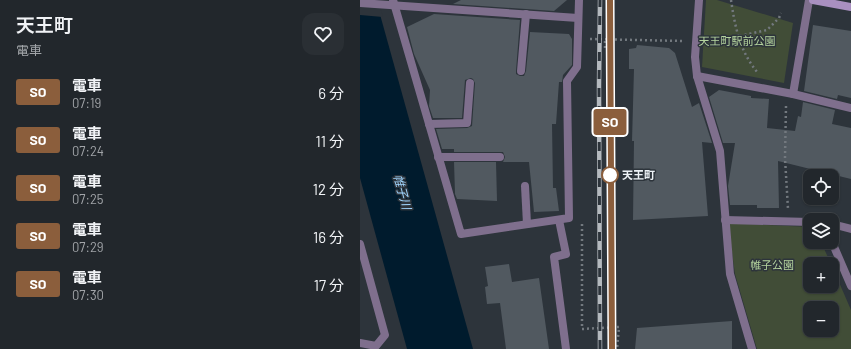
<!DOCTYPE html>
<html lang="ja">
<meta charset="utf-8">
<style>
body{margin:0;font-family:Barlow,"Noto Sans JP",sans-serif;background:#2a2f34;color:#f1f3f6;height:100vh;display:flex;flex-direction:column;font-size:15px;white-space:nowrap}
*{box-sizing:border-box;margin:0}
p{font-size:13px;color:#a2a5a9}
.icon{flex:none;width:22px;height:22px;fill:none;stroke:currentColor;stroke-width:2;stroke-linecap:round;stroke-linejoin:round}
.map{position:relative;flex:1;overflow:hidden}
.panel{display:flex;flex-direction:column;background:#22272c;width:360px}
.panel>*{flex:none}
.badge{padding:0 8px;border-radius:3px;font-size:14px;line-height:26px}
.controls{position:absolute;left:443px;top:169px;display:grid;gap:8px}
.controls a{display:grid;place-items:center;width:36px;height:36px;border-radius:8px;background:#22272c;box-shadow:0 1px 3px #0004,0 0 0 1px #3f4448;font-size:20px}
.map>.badge{position:absolute;translate:-50% -50%;box-shadow:0 0 0 2px #fff}
.round{display:grid;place-items:center;flex:none;width:42px;height:42px;border-radius:12px;background:#2a2f34}
.head{display:flex;align-items:center;justify-content:space-between;height:68px;padding:0 16px}
h1{font-size:19px;font-weight:600;line-height:30px}
ul{padding:0;list-style:none}
li{display:flex;align-items:center;gap:12px;height:48px;padding:0 16px}
li div{flex:1}
li b{display:block;font-size:15px}
li em{font-style:normal}
li .badge{min-width:44px;font-weight:700;text-align:center}
main{display:flex;flex:1;min-height:0}
.map>svg:first-child{display:block}
.green{fill:#414d37;fill-rule:evenodd}
.water{fill:#001b2d}
.pier{fill:#2d343b}
.building{fill:#515960}
.lines{fill:none;stroke-linecap:round;stroke-linejoin:round}
.path{stroke:#73797f;stroke-width:2.5;stroke-dasharray:2 3;stroke-linecap:butt}
.lane{stroke:#7f6f8d;stroke-width:8}
.street{stroke:#7f6f8d;stroke-width:8}
.secondary{stroke:#a990c0;stroke-width:8}
.rail-casing{stroke:#b4b9be;stroke-width:4.5}
.rail{stroke:#2d343b;stroke-width:3;stroke-dasharray:9;stroke-linecap:butt}
.line-casing{stroke:#fff;stroke-width:9}
.line{stroke:#8b5e3c;stroke-width:6}
.stop-dot{fill:#fff;stroke:#8b5e3c;stroke-width:2}
.labels{text-anchor:middle;stroke-width:3;stroke-linejoin:round;paint-order:stroke}
.park-label{font-size:11px;fill:#b5d49e;stroke:#2d343b}
.stop-label{font-size:11px;font-weight:bold;fill:#ecf1f5;stroke:#2d343b;text-anchor:start}
.water-label{font-size:12px;font-style:italic;fill:#a0d5fe;stroke:#2d343b}
</style>
<main>
<section class="panel">
<div class="head"><div><h1>天王町</h1><p>電車</p></div><a class="round"><svg class="icon" aria-label="heart" viewBox="0 0 24 24"><path d="M12 20l-8-8c-3-5 5-10 8-4 3-6 11-1 8 4z"/></svg></a></div>
<ul>
<li><span class="badge" style="background:#8b5e3c;color:#fff">SO</span><div><b>電車</b><p>07:19</p></div><em>6 分</em></li>
<li><span class="badge" style="background:#8b5e3c;color:#fff">SO</span><div><b>電車</b><p>07:24</p></div><em>11 分</em></li>
<li><span class="badge" style="background:#8b5e3c;color:#fff">SO</span><div><b>電車</b><p>07:25</p></div><em>12 分</em></li>
<li><span class="badge" style="background:#8b5e3c;color:#fff">SO</span><div><b>電車</b><p>07:29</p></div><em>16 分</em></li>
<li><span class="badge" style="background:#8b5e3c;color:#fff">SO</span><div><b>電車</b><p>07:30</p></div><em>17 分</em></li>
</ul>
</section>
<div class="map">
<svg width="491" height="349" viewBox="0 0 491 349">
<rect width="100%" height="100%" fill="#2d343b"/>
<g class="green">
<path d="M346,0H357L433,23L424,83L342,67Z"/>
<path d="M368,223L450,227V242H461L471,264H450V286H472V266L491,310V349H397L375,274ZM450,308H472V330H450Z"/>
</g>
<path class="water" d="M0,0H16L113,349H47L0,178Z"/>
<path class="pier" d="M0,0H18L23,17L0,15Z"/>
<g class="building">
<path d="M101,0H207L194,11L93,4Z"/>
<path d="M74,14L160,20L156,71V74L160,76H164L166,71L170,32L209,34L212,39V65L203,75L202,82H199L196,124H192L193,188H196L199,211L174,212L169,162H143L145,157L143,152H94V149H82L76,129L107,128L112,126L115,83L113,79L111,78L105,80L102,118H73L69,106L70,90L54,54L47,27Z"/>
<path d="M453,25L491,31V98L478,95L477,99L444,91Z"/>
<path d="M277,45L309,48L315,53L332,107L339,103L352,143L342,142L348,216L273,220L274,141H272L274,69H269V49L276,48Z"/>
<path d="M359,90L391,96V98L409,99L407,128L435,131L438,116L441,117L443,102L475,110L472,124L491,128V179L418,161L419,208H397V205H370L368,186L375,143H363L349,97Z"/>
<path d="M94,162H136L137,201L97,199L95,194Z"/>
<path d="M149,264L152,282L179,278L189,349H146L140,303L127,304L125,287L128,286L125,267Z"/>
<path d="M372,321V349H275L277,328Z"/>
</g>
<g class="lines">
<g class="path">
<path d="M371,0C375,27 380,52 398,73"/>
<path d="M230,39L323,41"/>
<path d="M350,40L375,37L407,30L419,18L421,13"/>
<path d="M245,48V39"/>
<path d="M426,106L425,158L428,209"/>
<path d="M222,224V329L259,327L257,349"/>
</g>
<g class="lane">
<path d="M161,71L166,14"/>
<path d="M69,124L107,123L110,83"/>
<path d="M78,157H140"/>
<path d="M165,186L167,224"/>
<path d="M199,220L206,254L194,257L206,349"/>
</g>
<g class="street">
<path d="M33,0L101,234L209,218L207,81L217,67L219,0"/>
<path d="M339,0L335,57L337,76L360,151L370,274L392,349"/>
<path d="M0,3L218,18"/>
<path d="M337,76L433,94L491,108"/>
<path d="M433,94L449,0"/>
<path d="M365,220L450,222"/>
<path d="M472,224L491,229"/>
<path d="M472,242L491,286"/>
<path d="M0,244L25,335L16,346L0,343"/>
</g>
<path class="secondary" d="M453,0L491,7"/>
<g class="rail-casing">
<g id="rail">
<path d="M250,0L252,349"/>
<path d="M240,349L239,86L240,0"/>
</g>
</g>
<use href="#rail" class="rail"/>
</g>
<g class="lines">
<g class="line-casing">
<path id="line" d="M250,0L252,349"/>
</g>
<use href="#line" class="line"/>
</g>
<circle class="stop-dot" cx="250" cy="175" r="8"/>
<g class="labels">
<g class="park-label">
<text x="377" y="45">天王町駅前公園</text>
<text x="412" y="269">帷子公園</text>
</g>
<g class="stop-label">
<text x="262" y="179">天王町</text>
</g>
<g class="water-label">
<text transform="translate(42 192) rotate(75)" y="4">帷子川</text>
</g>
</g>
</svg>
<div class="controls">
<a><svg class="icon" aria-label="locate" viewBox="0 0 24 24"><circle cx="12" cy="12" r="6"/><path d="M12 2v4M12 18v4M2 12h4M18 12h4"/></svg></a>
<a><svg class="icon" aria-label="layers" viewBox="0 0 24 24"><path d="M12 4l9 5-9 5-9-5zM3 14l9 5 9-5"/></svg></a>
<a>+</a>
<a>−</a>
</div>
<b class="badge" style="left:250px;top:122px;background:#8b5e3c;color:#fff">SO</b>
</div>
</main>
